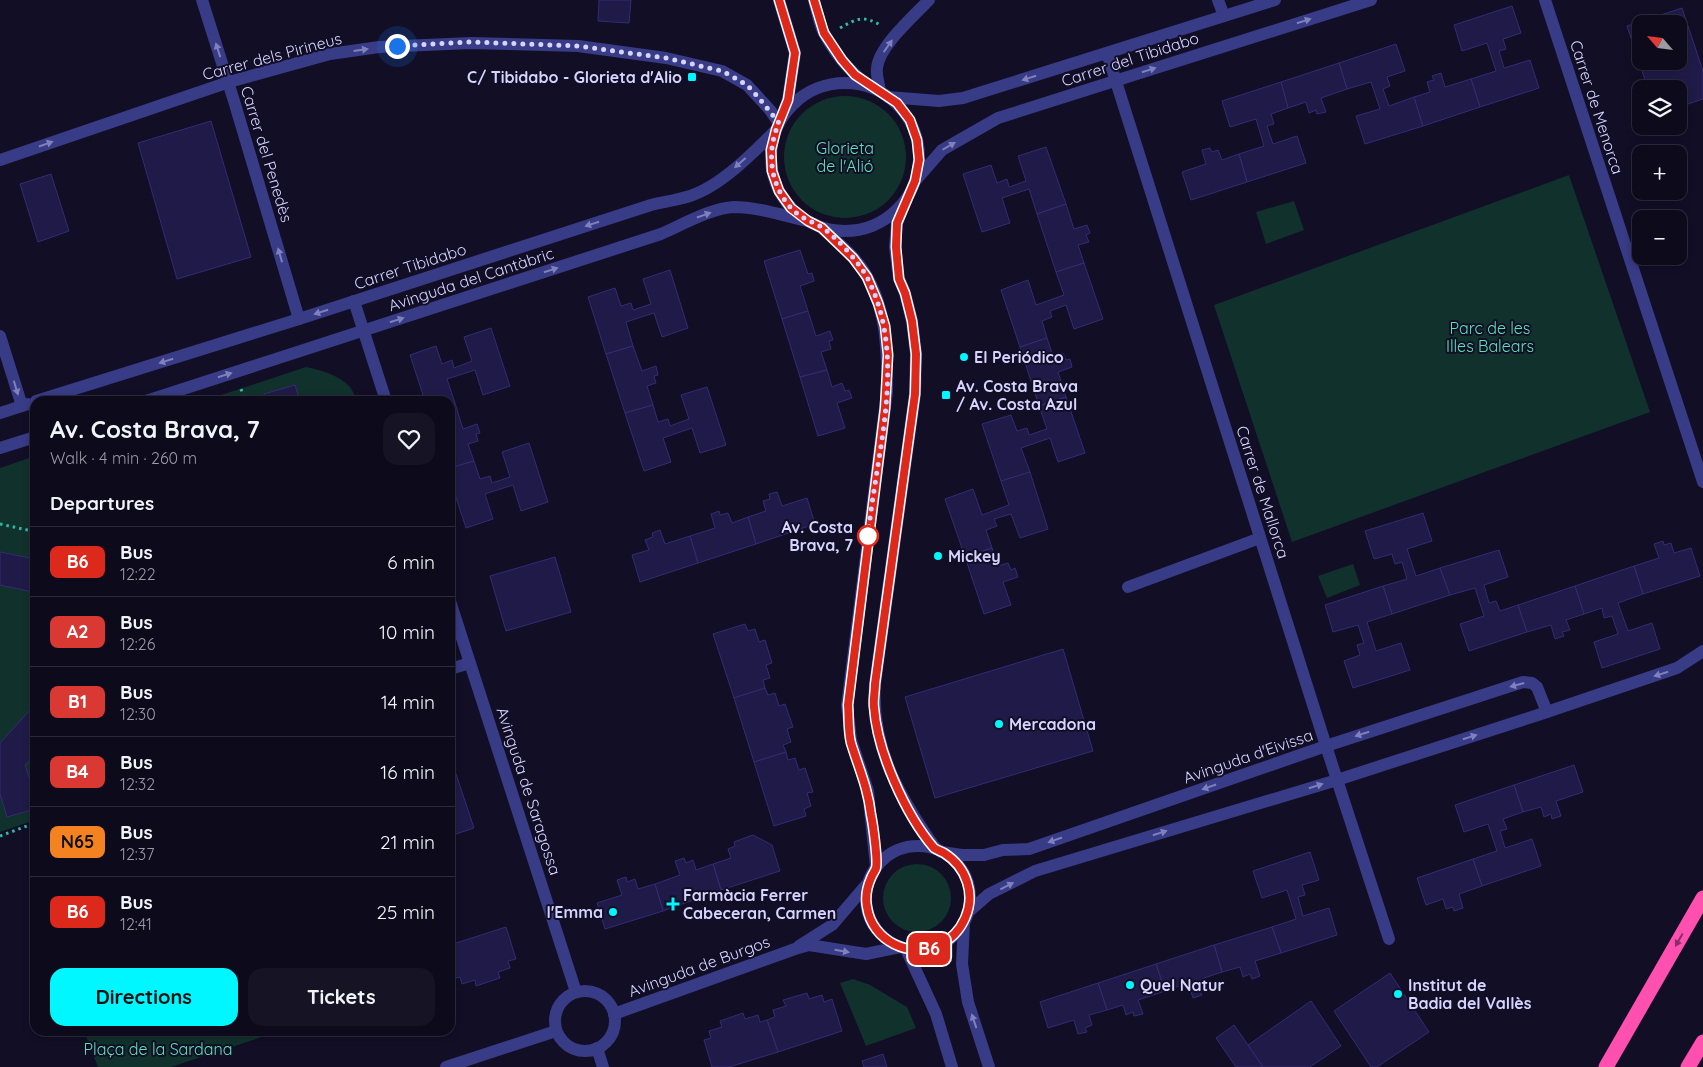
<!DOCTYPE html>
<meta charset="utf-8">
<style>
body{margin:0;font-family:Quicksand,sans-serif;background:#161325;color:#f1f3f6;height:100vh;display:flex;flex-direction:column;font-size:19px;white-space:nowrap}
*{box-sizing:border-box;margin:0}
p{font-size:16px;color:#9a9aa3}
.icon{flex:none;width:28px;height:28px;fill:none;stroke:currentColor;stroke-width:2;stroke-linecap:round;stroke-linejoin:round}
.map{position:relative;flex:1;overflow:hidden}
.drawer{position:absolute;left:30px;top:396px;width:425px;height:640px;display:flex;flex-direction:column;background:#0d0a1c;border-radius:15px;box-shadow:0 2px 8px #0003,0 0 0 1px #2d2b3b}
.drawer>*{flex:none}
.badge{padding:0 10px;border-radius:8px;font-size:18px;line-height:32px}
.needle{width:32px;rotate:298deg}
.controls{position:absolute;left:1632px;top:15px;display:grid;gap:10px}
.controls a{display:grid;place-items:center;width:55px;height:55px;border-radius:10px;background:#0d0a1c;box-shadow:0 2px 8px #0003,0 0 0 1px #2d2b3b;font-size:25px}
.you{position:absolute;width:25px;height:25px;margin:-12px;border:4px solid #fff;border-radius:50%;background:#1a73e8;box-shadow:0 0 0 8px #1a73e833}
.map>.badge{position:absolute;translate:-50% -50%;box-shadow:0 0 0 2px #fff}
h2{padding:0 20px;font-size:19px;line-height:45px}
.round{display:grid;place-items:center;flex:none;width:52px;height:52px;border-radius:15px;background:#161325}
.summary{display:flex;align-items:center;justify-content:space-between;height:85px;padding:0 20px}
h1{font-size:24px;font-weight:700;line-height:38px}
.cta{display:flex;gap:10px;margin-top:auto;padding:10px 20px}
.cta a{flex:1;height:58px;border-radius:15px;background:#00f7ff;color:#111;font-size:20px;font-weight:700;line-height:58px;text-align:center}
.cta a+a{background:#161325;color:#f1f3f6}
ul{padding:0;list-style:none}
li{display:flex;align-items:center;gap:15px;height:70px;padding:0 20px;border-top:1px solid #2d2b3b}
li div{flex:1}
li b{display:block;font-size:19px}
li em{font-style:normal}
li .badge{min-width:55px;font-weight:700;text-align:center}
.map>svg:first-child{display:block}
.green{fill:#11312d}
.building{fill:#201a48;stroke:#352b74;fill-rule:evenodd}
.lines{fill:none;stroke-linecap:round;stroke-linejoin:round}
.path{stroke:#2cbba9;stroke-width:3;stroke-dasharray:2.5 4;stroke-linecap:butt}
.minor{stroke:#383b86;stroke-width:12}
.highway{stroke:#ff4faf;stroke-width:15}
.oneway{fill:#7f80bc}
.oneway2{fill:#882e6a}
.line-casing{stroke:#fff;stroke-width:11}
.line{stroke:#dd281c;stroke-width:8}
.walk{stroke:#d6d4ff;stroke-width:5;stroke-dasharray:0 9}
.poi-dot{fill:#00f7ff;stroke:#110e26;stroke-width:2}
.stop-dot{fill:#fff;stroke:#dd281c;stroke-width:2.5}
.labels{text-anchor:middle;stroke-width:4;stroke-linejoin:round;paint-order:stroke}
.street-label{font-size:16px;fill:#d6d4ff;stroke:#110e26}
.poi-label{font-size:16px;font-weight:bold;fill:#d6d4ff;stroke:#110e26;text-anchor:start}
.park-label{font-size:16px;fill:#5ce3b8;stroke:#110e26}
.stop-label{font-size:16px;font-weight:bold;fill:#d6d4ff;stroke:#110e26;text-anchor:end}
</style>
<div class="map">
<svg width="1703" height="1067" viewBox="0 0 1703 1067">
<rect width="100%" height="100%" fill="#110e26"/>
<g class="green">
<circle cx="845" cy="157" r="61"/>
<path d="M1569,175L1650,412L1292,542L1214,305Z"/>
<path d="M1294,201L1304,230L1266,244L1256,212Z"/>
<path d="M306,367C321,370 339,375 350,387C353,391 355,397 357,401H203Z"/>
<path d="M35,456V820L0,832V468Z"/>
<path d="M1353,564L1360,585L1327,598L1318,576Z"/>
<circle cx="917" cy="898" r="34"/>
<path d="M853,979L870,985L907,1007L916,1028L866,1046L840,983Z"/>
<path d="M84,1031H280L171,1067H98Z"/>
</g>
<g class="building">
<path d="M599,0H631L629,23L598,21Z"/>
<path d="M1512,6L1521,33L1503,39L1506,49L1499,51L1504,68L1530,60L1539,88L1480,107L1471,79L1496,71L1487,43L1462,51L1454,25Z"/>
<path d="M1682,8L1703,71V99L1679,107V89H1648L1627,26ZM1641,24H1679V61H1641Z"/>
<path d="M1396,44L1405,71L1387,77L1390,86L1383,89L1389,106L1414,97L1423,126L1365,144L1356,116L1380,109L1371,82L1347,89L1339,63Z"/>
<path d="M1339,63L1347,89L1321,98L1326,112L1317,114L1316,110L1309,113L1306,102L1288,108L1281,82Z"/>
<path d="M1441,73L1445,87L1471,79L1480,107L1423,126L1414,97L1430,92L1427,82L1434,80L1432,76Z"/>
<path d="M1281,82L1288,108L1271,114L1274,124L1267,126L1273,144L1297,136L1306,163L1247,182L1239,154L1264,146L1256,119L1230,127L1222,101Z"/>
<path d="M211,121L251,257L177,279L138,143Z"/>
<path d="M1046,147L1066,204L1037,214L1029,189L1002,198L1010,223L982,232L963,174L991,165L997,183L1007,179L1009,187L1026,181L1018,156Z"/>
<path d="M1210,148L1212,152L1218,150L1222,160L1239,154L1247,182L1191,200L1182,172L1206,164L1202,150Z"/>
<path d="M51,174L69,231L38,242L20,184Z"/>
<path d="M1066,204L1074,229L1087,225L1090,233L1086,235L1089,242L1078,245L1084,263L1056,272L1037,214Z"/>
<path d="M800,250L808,274L812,273L814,281L800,286L808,311L782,319L764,261Z"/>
<path d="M1084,263L1103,319L1074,329L1066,305L1050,311L1052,317L1042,321L1047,338L1020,347L1001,290L1028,280L1036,305L1064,295L1056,272Z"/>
<path d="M670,270L688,328L662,337L654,313L626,322L633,346L606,354L588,297L615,288L621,306L631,303L633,310L651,304L643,279Z"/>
<path d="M808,311L816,336L830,331L833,340L829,341L831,349L821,352L827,370L800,377L782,319Z"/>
<path d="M491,328L510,386L483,395L475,370L447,379L455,403L450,405V401H425L410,355L436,346L442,364L452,360L454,368L472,361L464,337Z"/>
<path d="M1047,338L1053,356L1063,353L1066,360L1070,359L1072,367L1058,372L1066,397L1039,406L1020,347Z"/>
<path d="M633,346L642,371L656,366L658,375L654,376L656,383L647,386L653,405L625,413L606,354Z"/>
<path d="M827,370L832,387L842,383L845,391L849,390L852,398L837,403L845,428L818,436L800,377Z"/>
<path d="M295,385L300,401H266L264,394Z"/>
<path d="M707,387L726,445L700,453L692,428L663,438L671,462L644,471L625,413L653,405L658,422L668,419L670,426L689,419L681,395Z"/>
<path d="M1066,397L1085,453L1058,462L1050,438L1021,448L1030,472L1001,481L982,424L1011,415L1017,431L1027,428L1029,435L1047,429L1039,406Z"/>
<path d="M455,403L463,429L477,424L480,433L476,434L478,441L468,444L474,461L450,468V405Z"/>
<path d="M529,443L548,502L521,511L513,485L485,494L493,519L466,528L450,479V468L474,461L480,479L490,476L492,483L510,477L502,452Z"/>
<path d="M1030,472L1048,529L1020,538L1011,514L994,519L997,526L986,530L992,548L965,557L945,499L973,489L982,515L1009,505L1001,481Z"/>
<path d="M777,492L782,506L807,498L815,524L756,544L748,517L766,511L763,501L770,499L769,494Z"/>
<path d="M719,511L720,515L728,513L732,523L748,517L756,544L698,563L690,536L715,528L711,514Z"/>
<path d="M1423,513L1432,541L1407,549L1416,576L1440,568L1450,595L1392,614L1383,586L1407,579L1402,562L1395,564L1392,554L1374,559L1365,531Z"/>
<path d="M660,530L665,544L690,536L698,563L640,582L632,555L649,550L645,540L653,537L652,533Z"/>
<path d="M1663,541L1664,545L1671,543L1674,553L1691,548L1700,576L1643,594L1634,566L1659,558L1654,544Z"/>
<path d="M992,548L998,566L1008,563L1011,570L1015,568L1018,577L1003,582L1011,605L984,614L965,557Z"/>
<path d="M1499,550L1508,577L1484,585L1489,603L1496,601L1500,611L1518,605L1527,632L1469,651L1460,624L1484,616L1475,588L1450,595L1440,568Z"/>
<path d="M0,552L35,559V597L33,592L0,585Z"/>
<path d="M555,557L571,612L506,631L490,576Z"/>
<path d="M1634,566L1643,594L1618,603L1628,631L1652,623L1660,649L1602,668L1594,642L1618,634L1612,616L1604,618L1602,608L1584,614L1575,586Z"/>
<path d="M1383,586L1392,614L1367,622L1376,651L1401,643L1410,670L1353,688L1344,661L1360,655L1357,645L1364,643L1358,625L1333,632L1325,605Z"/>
<path d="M1575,586L1584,614L1566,620L1570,630L1562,632L1564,636L1555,639L1551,625L1527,632L1518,605Z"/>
<path d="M745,624L748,631L755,629L759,642L765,640L772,663L766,665L770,678L763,680L765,688L734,698L713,634Z"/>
<path d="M1063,649L1093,751L935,798L905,697Z"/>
<path d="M765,688L768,695L775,693L779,706L785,704L793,727L787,729L791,742L783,745L786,752L754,762L734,698Z"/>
<path d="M31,709L35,713V755L25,765L35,796V809L7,817L0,794V743Z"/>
<path d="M786,752L788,760L795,758L799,770L805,768L813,792L807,793L811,806L804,809L806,816L774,826L754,762Z"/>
<path d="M1574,765L1583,792L1556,801L1561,816L1552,819L1551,814L1544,817L1541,807L1523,812L1514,785Z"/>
<path d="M455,771L474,828L450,836V773Z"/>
<path d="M1514,785L1523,812L1503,819L1507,829L1500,831L1505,848L1532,839L1541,866L1482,886L1473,859L1497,851L1488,824L1464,832L1455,805Z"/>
<path d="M753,835L772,845L780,871L721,890L713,864L731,858L728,849L735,846L734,842Z"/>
<path d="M1310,852L1319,880L1302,885L1305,895L1298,897L1303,916L1329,908L1337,935L1281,953L1272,927L1296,919L1287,890L1262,898L1253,871Z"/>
<path d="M684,858L686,863L693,860L696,870L713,864L721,890L663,911L655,884L680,875L675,861Z"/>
<path d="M1473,859L1482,886L1459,894L1463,908L1454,911L1453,907L1446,909L1443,899L1426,905L1417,878Z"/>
<path d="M626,877L627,882L635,879L638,889L655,884L663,911L605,929L597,903L622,895L617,880Z"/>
<path d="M506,927L516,959L508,961L510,968L498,972L500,978L476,986L475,980L462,984L460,977L452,979L450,973V945Z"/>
<path d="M1272,927L1281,953L1255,961L1260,976L1252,979L1250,974L1243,977L1240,967L1222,972L1214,945Z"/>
<path d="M1214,945L1222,972L1204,978L1207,988L1200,991L1202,995L1193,998L1188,983L1165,991L1156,964Z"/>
<path d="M1156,964L1165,991L1138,1000L1143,1014L1134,1016L1133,1012L1126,1015L1123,1005L1107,1010L1098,983Z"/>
<path d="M1390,973L1429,1032L1377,1067H1371L1334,1011Z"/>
<path d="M1098,983L1107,1010L1089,1015L1092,1025L1085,1028L1087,1032L1078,1034L1074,1020L1048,1028L1040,1002Z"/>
<path d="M807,993L809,999L822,995L824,1002L832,999L842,1031L778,1052L767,1020L775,1017L773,1010L786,1006L783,1000Z"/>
<path d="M1311,1001L1341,1046L1310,1067H1263L1248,1045Z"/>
<path d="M743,1013L745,1019L758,1015L760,1022L767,1020L778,1052L729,1067H712L704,1040L711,1038L709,1031L722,1027L720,1021Z"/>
<path d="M1234,1025L1248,1045L1263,1067H1236L1216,1038Z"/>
<path d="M883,1054L887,1067H864L862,1061Z"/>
</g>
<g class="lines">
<g class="path">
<path d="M840,28C858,18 863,15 882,26"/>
<path d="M241,389L245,401"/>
<path d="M0,524L32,531L35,528"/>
<path d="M0,836L35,823"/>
</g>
<g class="minor">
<path d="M202,0L234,101L299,319"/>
<path d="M779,0L795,53L788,100L784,111"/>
<path d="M814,0C817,11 819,24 824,33C834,52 849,71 867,84"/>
<path d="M1218,0L1224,16"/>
<path d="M1545,0L1703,482"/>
<path d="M1107,53L1326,746L1389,939"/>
<circle cx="845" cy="157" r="74"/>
<path d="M880,91C879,84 876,75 877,68C879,46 914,16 929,0"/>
<path d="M888,97L939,101L963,98L1275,0"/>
<path d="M0,160L229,82L330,54L379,47L471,43L578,46L666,58L722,71L747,85L770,110L779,123"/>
<path d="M915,181L942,150L998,118L1371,0"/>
<path d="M907,198L897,223L895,247L899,279L905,293L912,321L916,354L915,394L875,684C871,749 900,798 936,849"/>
<path d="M822,228C832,237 843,247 853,257C886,294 888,345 887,392L847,705L851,740L868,791L876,867"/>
<path d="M354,301L386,401"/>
<path d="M0,336L22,406"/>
<path d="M36,401L299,319L651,205C664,202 677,200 690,196C721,186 753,153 776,130"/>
<path d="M146,401L661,234C682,225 711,208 734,207C759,207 784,216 808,221"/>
<path d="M0,413L28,404"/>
<path d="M0,448L35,437"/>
<path d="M1128,587L1260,538"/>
<path d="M450,601L576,992"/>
<path d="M450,669L470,663"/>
<circle cx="918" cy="898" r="52"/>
<path d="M941,852L962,855H984L1003,850L1029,849L1326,746L1523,682L1532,683L1537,687L1547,712"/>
<path d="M967,913L989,894L1035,871L1337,780L1538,715L1677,668L1703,651"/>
<path d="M964,922L962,964L968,1002L989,1067"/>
<path d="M799,946L832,925L868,883"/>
<path d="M906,949L936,1014L952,1067"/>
<circle cx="585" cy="1021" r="30"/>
<path d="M614,1014L795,949L809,945L866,954L900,947"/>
<path d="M597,1048L603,1067"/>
<path d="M446,1067L556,1031"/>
</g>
<g class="highway">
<path d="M1606,1067L1703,898"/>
<path d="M1688,1067L1703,1042"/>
</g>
</g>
<defs><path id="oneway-solid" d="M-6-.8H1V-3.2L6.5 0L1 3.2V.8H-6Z" transform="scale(1.25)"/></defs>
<g class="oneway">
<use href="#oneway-solid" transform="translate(1304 21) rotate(-18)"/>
<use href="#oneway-solid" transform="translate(888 46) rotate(-55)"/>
<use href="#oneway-solid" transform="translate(218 50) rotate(-108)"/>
<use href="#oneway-solid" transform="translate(361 50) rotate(-8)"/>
<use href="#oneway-solid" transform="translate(1149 70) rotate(-18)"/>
<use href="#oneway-solid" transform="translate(1029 78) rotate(163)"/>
<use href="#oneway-solid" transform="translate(46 144) rotate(-19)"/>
<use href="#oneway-solid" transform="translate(949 146) rotate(-30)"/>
<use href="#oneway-solid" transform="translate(740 163) rotate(139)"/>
<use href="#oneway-solid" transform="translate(704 215) rotate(-19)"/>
<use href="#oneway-solid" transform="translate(592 224) rotate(162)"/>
<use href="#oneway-solid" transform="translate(280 255) rotate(-106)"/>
<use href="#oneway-solid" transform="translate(551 270) rotate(-18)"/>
<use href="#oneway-solid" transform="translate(321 312) rotate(162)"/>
<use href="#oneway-solid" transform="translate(397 320) rotate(-18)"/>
<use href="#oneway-solid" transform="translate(166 361) rotate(163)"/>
<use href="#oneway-solid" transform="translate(225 375) rotate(-18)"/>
<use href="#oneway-solid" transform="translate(16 388) rotate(73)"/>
<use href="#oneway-solid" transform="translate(1661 674) rotate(162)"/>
<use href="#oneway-solid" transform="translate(1517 685) rotate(165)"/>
<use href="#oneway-solid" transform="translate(1362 734) rotate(162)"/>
<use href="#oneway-solid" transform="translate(1470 737) rotate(-18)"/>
<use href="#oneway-solid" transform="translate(1316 786) rotate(-17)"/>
<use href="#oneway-solid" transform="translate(1209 787) rotate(161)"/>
<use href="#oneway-solid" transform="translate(1160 833) rotate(-17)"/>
<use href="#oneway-solid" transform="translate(1055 840) rotate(161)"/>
<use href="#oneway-solid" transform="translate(1007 886) rotate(-27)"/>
<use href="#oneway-solid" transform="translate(842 951) rotate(10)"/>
<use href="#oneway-solid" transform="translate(974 1021) rotate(-109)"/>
</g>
<use class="oneway2" href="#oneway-solid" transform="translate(1679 940) rotate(120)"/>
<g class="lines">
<g class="line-casing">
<path id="line" d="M779,0L795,53L788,100L776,130L771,150L772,171L779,191L791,208L808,221L822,228L853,258L867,277L878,303L885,326L888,355L885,408L848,705C849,717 848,731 851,743C859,769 868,788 871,815C873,824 878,861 876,868C875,871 872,875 871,878C867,887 865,897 867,907C872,941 910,959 939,945C963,934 975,906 967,882C963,869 955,860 944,853C940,851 937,850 934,848C905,814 877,751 874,707C873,700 875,692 875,684L915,394L916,354L912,321L905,293L899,279L896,247L897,223L915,181L919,160L917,140L910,120L897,103L855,75L842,60L824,33L814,0"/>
</g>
<use href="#line" class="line"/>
<path class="walk" d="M397,46L471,42L578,46L666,58L722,71L735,78L747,85L759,98L779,123C766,151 770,185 791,208C801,219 812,221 823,228C837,238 860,263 868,279C908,359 876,452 868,536"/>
</g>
<g class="poi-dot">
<rect x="687" y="72" width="10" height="10" rx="2.5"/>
<circle cx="964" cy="357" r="5"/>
<rect x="941" y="390" width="10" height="10" rx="2.5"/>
<circle cx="938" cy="556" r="5"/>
<circle cx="999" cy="724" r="5"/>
<path d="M670.5 896.5h5v5h5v5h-5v5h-5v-5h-5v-5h5z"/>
<circle cx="613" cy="912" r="5"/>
<circle cx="1130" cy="985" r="5"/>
<circle cx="1398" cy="994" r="5"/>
</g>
<circle class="stop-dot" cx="868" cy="536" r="10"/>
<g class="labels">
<g class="street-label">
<text transform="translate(272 56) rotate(-15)" y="6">Carrer dels Pirineus</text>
<text transform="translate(1130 59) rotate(-18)" y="6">Carrer del Tibidabo</text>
<text transform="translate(1597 107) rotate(72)" y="6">Carrer de Menorca</text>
<text transform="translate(267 154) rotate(73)" y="6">Carrer del Penedès</text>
<text transform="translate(410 266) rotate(-18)" y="6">Carrer Tibidabo</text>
<text transform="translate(471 279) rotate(-18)" y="6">Avinguda del Cantàbric</text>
<text transform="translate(1263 492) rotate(72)" y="6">Carrer de Mallorca</text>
<text transform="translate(1248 756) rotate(-19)" y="6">Avinguda d'Eivissa</text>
<text transform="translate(529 791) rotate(72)" y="6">Avinguda de Saragossa</text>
<text transform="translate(699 966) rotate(-20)" y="6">Avinguda de Burgos</text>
</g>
<g class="poi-label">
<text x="682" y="83" text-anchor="end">C/ Tibidabo - Glorieta d'Alio</text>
<text x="974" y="363">El Periódico</text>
<text x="956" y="392">Av. Costa Brava<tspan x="956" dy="18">/ Av. Costa Azul</tspan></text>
<text x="948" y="562">Mickey</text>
<text x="1009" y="730">Mercadona</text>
<text x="683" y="901">Farmàcia Ferrer<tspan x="683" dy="18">Cabeceran, Carmen</tspan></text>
<text x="603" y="918" text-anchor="end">l'Emma</text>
<text x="1140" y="991">Quel Natur</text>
<text x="1408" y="991">Institut de<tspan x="1408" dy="18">Badia del Vallès</tspan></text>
</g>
<g class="park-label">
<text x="845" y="154">Glorieta<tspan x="845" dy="18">de l'Alió</tspan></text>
<text x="1490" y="334">Parc de les<tspan x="1490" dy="18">Illes Balears</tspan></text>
<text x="158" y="1055">Plaça de la Sardana</text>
</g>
<g class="stop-label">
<text x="853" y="533">Av. Costa<tspan x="853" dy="18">Brava, 7</tspan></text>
</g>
</g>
</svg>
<div class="controls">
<a><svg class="needle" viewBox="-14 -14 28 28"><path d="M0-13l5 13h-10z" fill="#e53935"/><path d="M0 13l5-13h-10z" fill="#9a9aa3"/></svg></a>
<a><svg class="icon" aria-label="layers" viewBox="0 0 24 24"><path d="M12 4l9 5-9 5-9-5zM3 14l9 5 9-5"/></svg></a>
<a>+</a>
<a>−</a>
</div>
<div class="you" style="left:397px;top:46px"></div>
<b class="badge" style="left:929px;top:949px;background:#dd281c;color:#fff">B6</b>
<section class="drawer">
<div class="summary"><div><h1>Av. Costa Brava, 7</h1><p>Walk · 4 min · 260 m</p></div><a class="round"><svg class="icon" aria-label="heart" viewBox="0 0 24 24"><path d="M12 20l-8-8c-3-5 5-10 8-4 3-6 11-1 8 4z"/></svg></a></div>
<h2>Departures</h2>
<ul>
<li><span class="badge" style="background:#dd281c;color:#fff">B6</span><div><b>Bus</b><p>12:22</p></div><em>6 min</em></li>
<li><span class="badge" style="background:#da3832;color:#fff">A2</span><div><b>Bus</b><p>12:26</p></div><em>10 min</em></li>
<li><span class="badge" style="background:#da3832;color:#fff">B1</span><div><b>Bus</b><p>12:30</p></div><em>14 min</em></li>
<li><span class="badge" style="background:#da3832;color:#fff">B4</span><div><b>Bus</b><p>12:32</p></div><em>16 min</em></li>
<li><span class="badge" style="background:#f58220;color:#111">N65</span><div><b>Bus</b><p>12:37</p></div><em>21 min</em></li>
<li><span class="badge" style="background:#dd281c;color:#fff">B6</span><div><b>Bus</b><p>12:41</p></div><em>25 min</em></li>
</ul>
<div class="cta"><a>Directions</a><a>Tickets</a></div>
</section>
</div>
